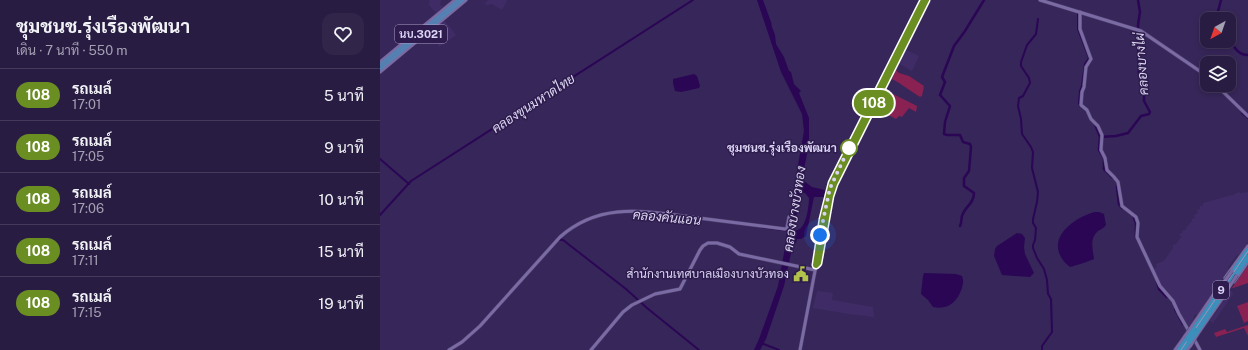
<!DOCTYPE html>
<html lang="th">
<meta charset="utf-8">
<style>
body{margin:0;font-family:"Public Sans",Sarabun,sans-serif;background:#31254a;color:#f1f3f6;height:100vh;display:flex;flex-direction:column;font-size:15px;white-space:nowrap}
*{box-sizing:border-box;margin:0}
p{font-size:13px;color:#a5a1b2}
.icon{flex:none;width:22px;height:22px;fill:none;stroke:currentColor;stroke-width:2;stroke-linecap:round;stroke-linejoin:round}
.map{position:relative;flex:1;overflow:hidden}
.drawer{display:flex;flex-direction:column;background:#291c43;width:380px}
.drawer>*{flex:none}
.badge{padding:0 8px;border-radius:13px;font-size:14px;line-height:26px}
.needle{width:26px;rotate:220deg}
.tools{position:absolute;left:820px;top:12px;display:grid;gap:8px}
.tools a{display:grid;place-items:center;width:36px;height:36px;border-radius:8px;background:#291c43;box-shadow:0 2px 6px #0003,0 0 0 1px #453a5c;font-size:20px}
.you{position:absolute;width:20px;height:20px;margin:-10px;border:3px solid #fff;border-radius:50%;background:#1a73e8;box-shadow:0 0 0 6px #1a73e833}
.map>.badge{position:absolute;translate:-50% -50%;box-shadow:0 0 0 2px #fff}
.round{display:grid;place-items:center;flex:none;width:42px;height:42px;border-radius:12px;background:#31254a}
.overview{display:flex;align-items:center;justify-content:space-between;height:68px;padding:0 16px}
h1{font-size:19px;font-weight:700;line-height:30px}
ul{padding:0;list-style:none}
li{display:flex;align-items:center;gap:12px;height:52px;padding:0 16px;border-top:1px solid #453a5c}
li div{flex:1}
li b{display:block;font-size:15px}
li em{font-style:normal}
li .badge{min-width:44px;font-weight:700;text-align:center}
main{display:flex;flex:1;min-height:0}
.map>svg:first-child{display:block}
.built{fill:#3f2c66}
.green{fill:#892253}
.water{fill:#2a0655;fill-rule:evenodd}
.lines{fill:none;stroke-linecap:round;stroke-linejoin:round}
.canal{stroke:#2a0655;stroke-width:2}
.river{stroke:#2a0655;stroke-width:2.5}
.secondary-casing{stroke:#50406d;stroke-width:4}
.primary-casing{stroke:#50406d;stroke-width:4.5}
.highway-casing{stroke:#50406d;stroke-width:5.5}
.secondary{stroke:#7a6ba4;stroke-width:3}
.primary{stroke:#5581b2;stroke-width:3.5}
.highway{stroke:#3c8fbb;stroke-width:4.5}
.rail{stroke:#9e93ba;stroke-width:1}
.secondary-bridge-casing{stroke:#50406d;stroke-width:4;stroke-linecap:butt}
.highway-bridge-casing{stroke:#50406d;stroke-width:5.5;stroke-linecap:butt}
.secondary-bridge{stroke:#7a6ba4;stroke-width:3}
.highway-bridge{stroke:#3c8fbb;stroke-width:4.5}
.line-casing{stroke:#fff;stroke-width:9}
.line{stroke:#6b8e23;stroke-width:6}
.walk{stroke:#dbd4f4;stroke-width:4;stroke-dasharray:0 7.2}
.stop-dot{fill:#fff;stroke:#6b8e23;stroke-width:2}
.labels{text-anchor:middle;stroke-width:3;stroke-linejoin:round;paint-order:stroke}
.shield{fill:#2d1c4d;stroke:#a79dc2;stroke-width:1}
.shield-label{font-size:11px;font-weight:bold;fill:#dbd4f4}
.stop-label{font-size:12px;font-weight:bold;fill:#dbd4f4;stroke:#2d1c4d;text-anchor:end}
.poi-label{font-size:12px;fill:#dbd4f4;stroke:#2d1c4d;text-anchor:end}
.water-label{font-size:13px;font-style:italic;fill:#dcd6f1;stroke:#2d1c4d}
</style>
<main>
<section class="drawer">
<div class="overview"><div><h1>ชุมชนช.รุ่งเรืองพัฒนา</h1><p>เดิน · 7 นาที · 550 m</p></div><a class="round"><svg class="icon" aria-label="heart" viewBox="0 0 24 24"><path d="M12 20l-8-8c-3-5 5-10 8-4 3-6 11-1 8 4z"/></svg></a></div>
<ul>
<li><span class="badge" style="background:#6b8e23;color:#fff">108</span><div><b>รถเมล์</b><p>17:01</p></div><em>5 นาที</em></li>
<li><span class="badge" style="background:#6b8e23;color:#fff">108</span><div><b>รถเมล์</b><p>17:05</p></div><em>9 นาที</em></li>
<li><span class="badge" style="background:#6b8e23;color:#fff">108</span><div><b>รถเมล์</b><p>17:06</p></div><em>10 นาที</em></li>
<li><span class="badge" style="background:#6b8e23;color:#fff">108</span><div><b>รถเมล์</b><p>17:11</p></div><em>15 นาที</em></li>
<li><span class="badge" style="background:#6b8e23;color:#fff">108</span><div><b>รถเมล์</b><p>17:15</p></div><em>19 นาที</em></li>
</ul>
</section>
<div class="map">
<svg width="868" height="350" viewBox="0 0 868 350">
<rect width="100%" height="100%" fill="#372659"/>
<g class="built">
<path d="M49,0H61L60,6L62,5L63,7L56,13L48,4L50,3Z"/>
<path d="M101,0L106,3L108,0H127L122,10L112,4L107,5Z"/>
<path d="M64,20L76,35L59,47L57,40L45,43L42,38Z"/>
<path d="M526,50L539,56L532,71L516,62L520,55L523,56Z"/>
<path d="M860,192V194L863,192V193L868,192V242L860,254L856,256L848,267V271L818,314L814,315L813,321L808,328L797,307L783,290L773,269L777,267L776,264L784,261L793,248V245L796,244L802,236H800L799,234L803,233L802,231L807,229L806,228L812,221V219L815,218L814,215L818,213L817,210L820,209V206H823V203L852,195L853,196L854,194Z"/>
<path d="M851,290L853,294L833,323L830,321Z"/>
<path d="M437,291L453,293L452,300L493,307L494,317L469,314L433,308Z"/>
</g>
<g class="green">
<path d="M516,70L519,73L529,76L544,86L542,96L540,97C530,91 522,84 512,79Z"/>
<path d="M503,89L537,106L536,112L529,108L522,117L519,116L516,119L503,112H506L507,110L510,112L512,109L497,100Z"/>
<path d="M868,265V283L853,288H852Z"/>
<path d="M868,302V321L864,323L857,306Z"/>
<path d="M868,325V336L864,328L836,337L834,333L845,329L847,332Z"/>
</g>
<g class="water">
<path d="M377,0H383L391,22L392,27L395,35L396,44L404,57L409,71L411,72L414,84L421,91L419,93L429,118V140H430L425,164L424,181L432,187L445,190L444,197H434L426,236L421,239H417L416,243L413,244L404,286L386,339L380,350H374L379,339L398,286L406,242L407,228L413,207V200L416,185L418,165L424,131L422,114L401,72ZM422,193H425L429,198C429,206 426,233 414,230L420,195Z"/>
<path d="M314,74L317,76L320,86L319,88L301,92L295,91L293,83V79Z"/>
<path d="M715,212H719L724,214L726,225C724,228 721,229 718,231C709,239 713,249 714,259C709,261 695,266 690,267C686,264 682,260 680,255C670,234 698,216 715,212Z"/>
<path d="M637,233L642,234L645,238L644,247L645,254L654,273L650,277L622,275L614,256L615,249L617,246Z"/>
<path d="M544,273L576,274L582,276C584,281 583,283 582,288C577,302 569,310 553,307L548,300L541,294L543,276Z"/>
</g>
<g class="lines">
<g class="canal">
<path d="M698,13V29L709,58L705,64L702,86L700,91L699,103L700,106"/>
<path d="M658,19L656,34L647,45L641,62V66L649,78L650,83L643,96L639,98L638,106L641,119L642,134L651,147L653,152L652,168L658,192L657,202L653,219V223L656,228L655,240L653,245V248L657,258L664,269L667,280L668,294L671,299L672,332L662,346V350"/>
<path d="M862,113L868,118"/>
<path d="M715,125L720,137"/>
<path d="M0,159L29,184"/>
<path d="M271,214L313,219"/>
<path d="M0,215L31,181L313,0"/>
<path d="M381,227L410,231"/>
<path d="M178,240H183L246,289L267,308L319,350"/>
<path d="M381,343L399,350"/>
</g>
<g class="river">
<path d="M836,19L841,0"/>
<path d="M849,39C854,47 858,55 868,55"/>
<path d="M732,177L724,169V158L719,150L720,137L736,136L748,133L761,116L769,114L770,112L764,101V87L759,74L758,25L760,12L758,0"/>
<path d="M737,186L739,204L742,208"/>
<path d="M753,215L756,223V237"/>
<path d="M580,226C582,222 581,219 582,216C585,206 594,204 594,193L584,186V178L589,171L591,147L590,144L583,142L580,135H567L564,134L565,122L570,106L560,95L565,82L562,77L574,46L585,31L604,0"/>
<path d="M777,282L779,289L787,297"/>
<path d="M795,309L803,324"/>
</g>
<g class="secondary-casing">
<g id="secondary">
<path d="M660,0L761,31L827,76"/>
<path d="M700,12V29L711,59L706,67L704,87L702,92L701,105L707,110L711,119L718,126L722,135L721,150L725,158L727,170L734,177L738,182L742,206L756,217L758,223L757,237L780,286L793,301L799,314L810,333"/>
<path d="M0,62L75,0"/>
<path d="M0,72L86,0"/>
<path d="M836,85L868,116"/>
<path d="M436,265L438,263L447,210L454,184L546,0"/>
<path d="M845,278L868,246"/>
<path d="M854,282L868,262"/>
<path d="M812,326L836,291"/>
<path d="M817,335L844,296"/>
<path d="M813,337L820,350"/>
<path d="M69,350L82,342L100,326L180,237C220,202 263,211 311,217C342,221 374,225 405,229L407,228L409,217"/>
<path d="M211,350L243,312L252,305L275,294L300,289L320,250L323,246L328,243H337L350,247L359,254L435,270"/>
<path d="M420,350L435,271L443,219L452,183L544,0"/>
<path d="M795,350L805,336"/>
<path d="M807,350L811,345"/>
</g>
</g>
<g class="primary-casing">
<g id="primary">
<path d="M0,65L79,0"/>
<path d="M0,69L83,0"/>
</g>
</g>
<g class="highway-casing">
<g id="highway">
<path d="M814,329L868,250"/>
<path d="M816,333L868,257"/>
<path d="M799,350L807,339"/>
<path d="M803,350L809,342"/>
</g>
</g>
<use href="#secondary" class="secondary"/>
<use href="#primary" class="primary"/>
<use href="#highway" class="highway"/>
<path class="rail" d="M801,350L868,251"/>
<g class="secondary-bridge-casing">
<g id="secondary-bridge">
<path d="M852,271L836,293L837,298H842L857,275"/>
<path d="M805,336L812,326"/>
<path d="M811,345L817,335"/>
</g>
</g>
<g class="highway-bridge-casing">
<g id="highway-bridge">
<path d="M807,339L814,329"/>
<path d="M809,342L816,333"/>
</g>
</g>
<use href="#secondary-bridge" class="secondary-bridge"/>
<use href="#highway-bridge" class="highway-bridge"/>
</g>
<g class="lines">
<g class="line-casing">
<path id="line" d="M544,0L452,183L443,219L436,265L438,263L450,196L454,184L546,0"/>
</g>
<use href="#line" class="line"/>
<path class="walk" d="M440,235L450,188L469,148"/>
</g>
<defs>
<g id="civic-bare" transform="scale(1.2)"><path d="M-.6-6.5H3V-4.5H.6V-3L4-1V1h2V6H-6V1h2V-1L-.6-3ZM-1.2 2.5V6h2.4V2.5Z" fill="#b3c24b" stroke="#2d1c4d" stroke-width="2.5" paint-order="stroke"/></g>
</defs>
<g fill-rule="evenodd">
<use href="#civic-bare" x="421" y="274"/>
</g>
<circle class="stop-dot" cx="469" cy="148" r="8"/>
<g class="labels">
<g class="shield">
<rect x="15" y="25" width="52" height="18" rx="3"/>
<rect x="833" y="281" width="16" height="18" rx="3"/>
</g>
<g class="shield-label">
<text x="41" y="38">นบ.3021</text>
<text x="841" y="294">9</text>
</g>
<g class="stop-label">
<text x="457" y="152">ชุมชนช.รุ่งเรืองพัฒนา</text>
</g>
<g class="poi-label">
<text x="409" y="278">สำนักงานเทศบาลเมืองบางบัวทอง</text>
</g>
<g class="water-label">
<text transform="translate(761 64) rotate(-94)" y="5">คลองบางไผ่</text>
<text transform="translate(153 103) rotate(-33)" y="5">คลองขุนมหาดไทย</text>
<text transform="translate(414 209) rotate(-81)" y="5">คลองบางบัวทอง</text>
<text transform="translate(287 217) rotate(5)" y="5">คลองคันแอน</text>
</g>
</g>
</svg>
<div class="tools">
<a><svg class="needle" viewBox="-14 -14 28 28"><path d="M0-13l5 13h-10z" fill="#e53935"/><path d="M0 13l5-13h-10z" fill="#a5a1b2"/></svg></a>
<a><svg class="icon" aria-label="layers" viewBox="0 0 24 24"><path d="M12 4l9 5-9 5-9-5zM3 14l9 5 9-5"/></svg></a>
</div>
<div class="you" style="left:440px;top:235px"></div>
<b class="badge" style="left:494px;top:103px;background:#6b8e23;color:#fff">108</b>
</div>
</main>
